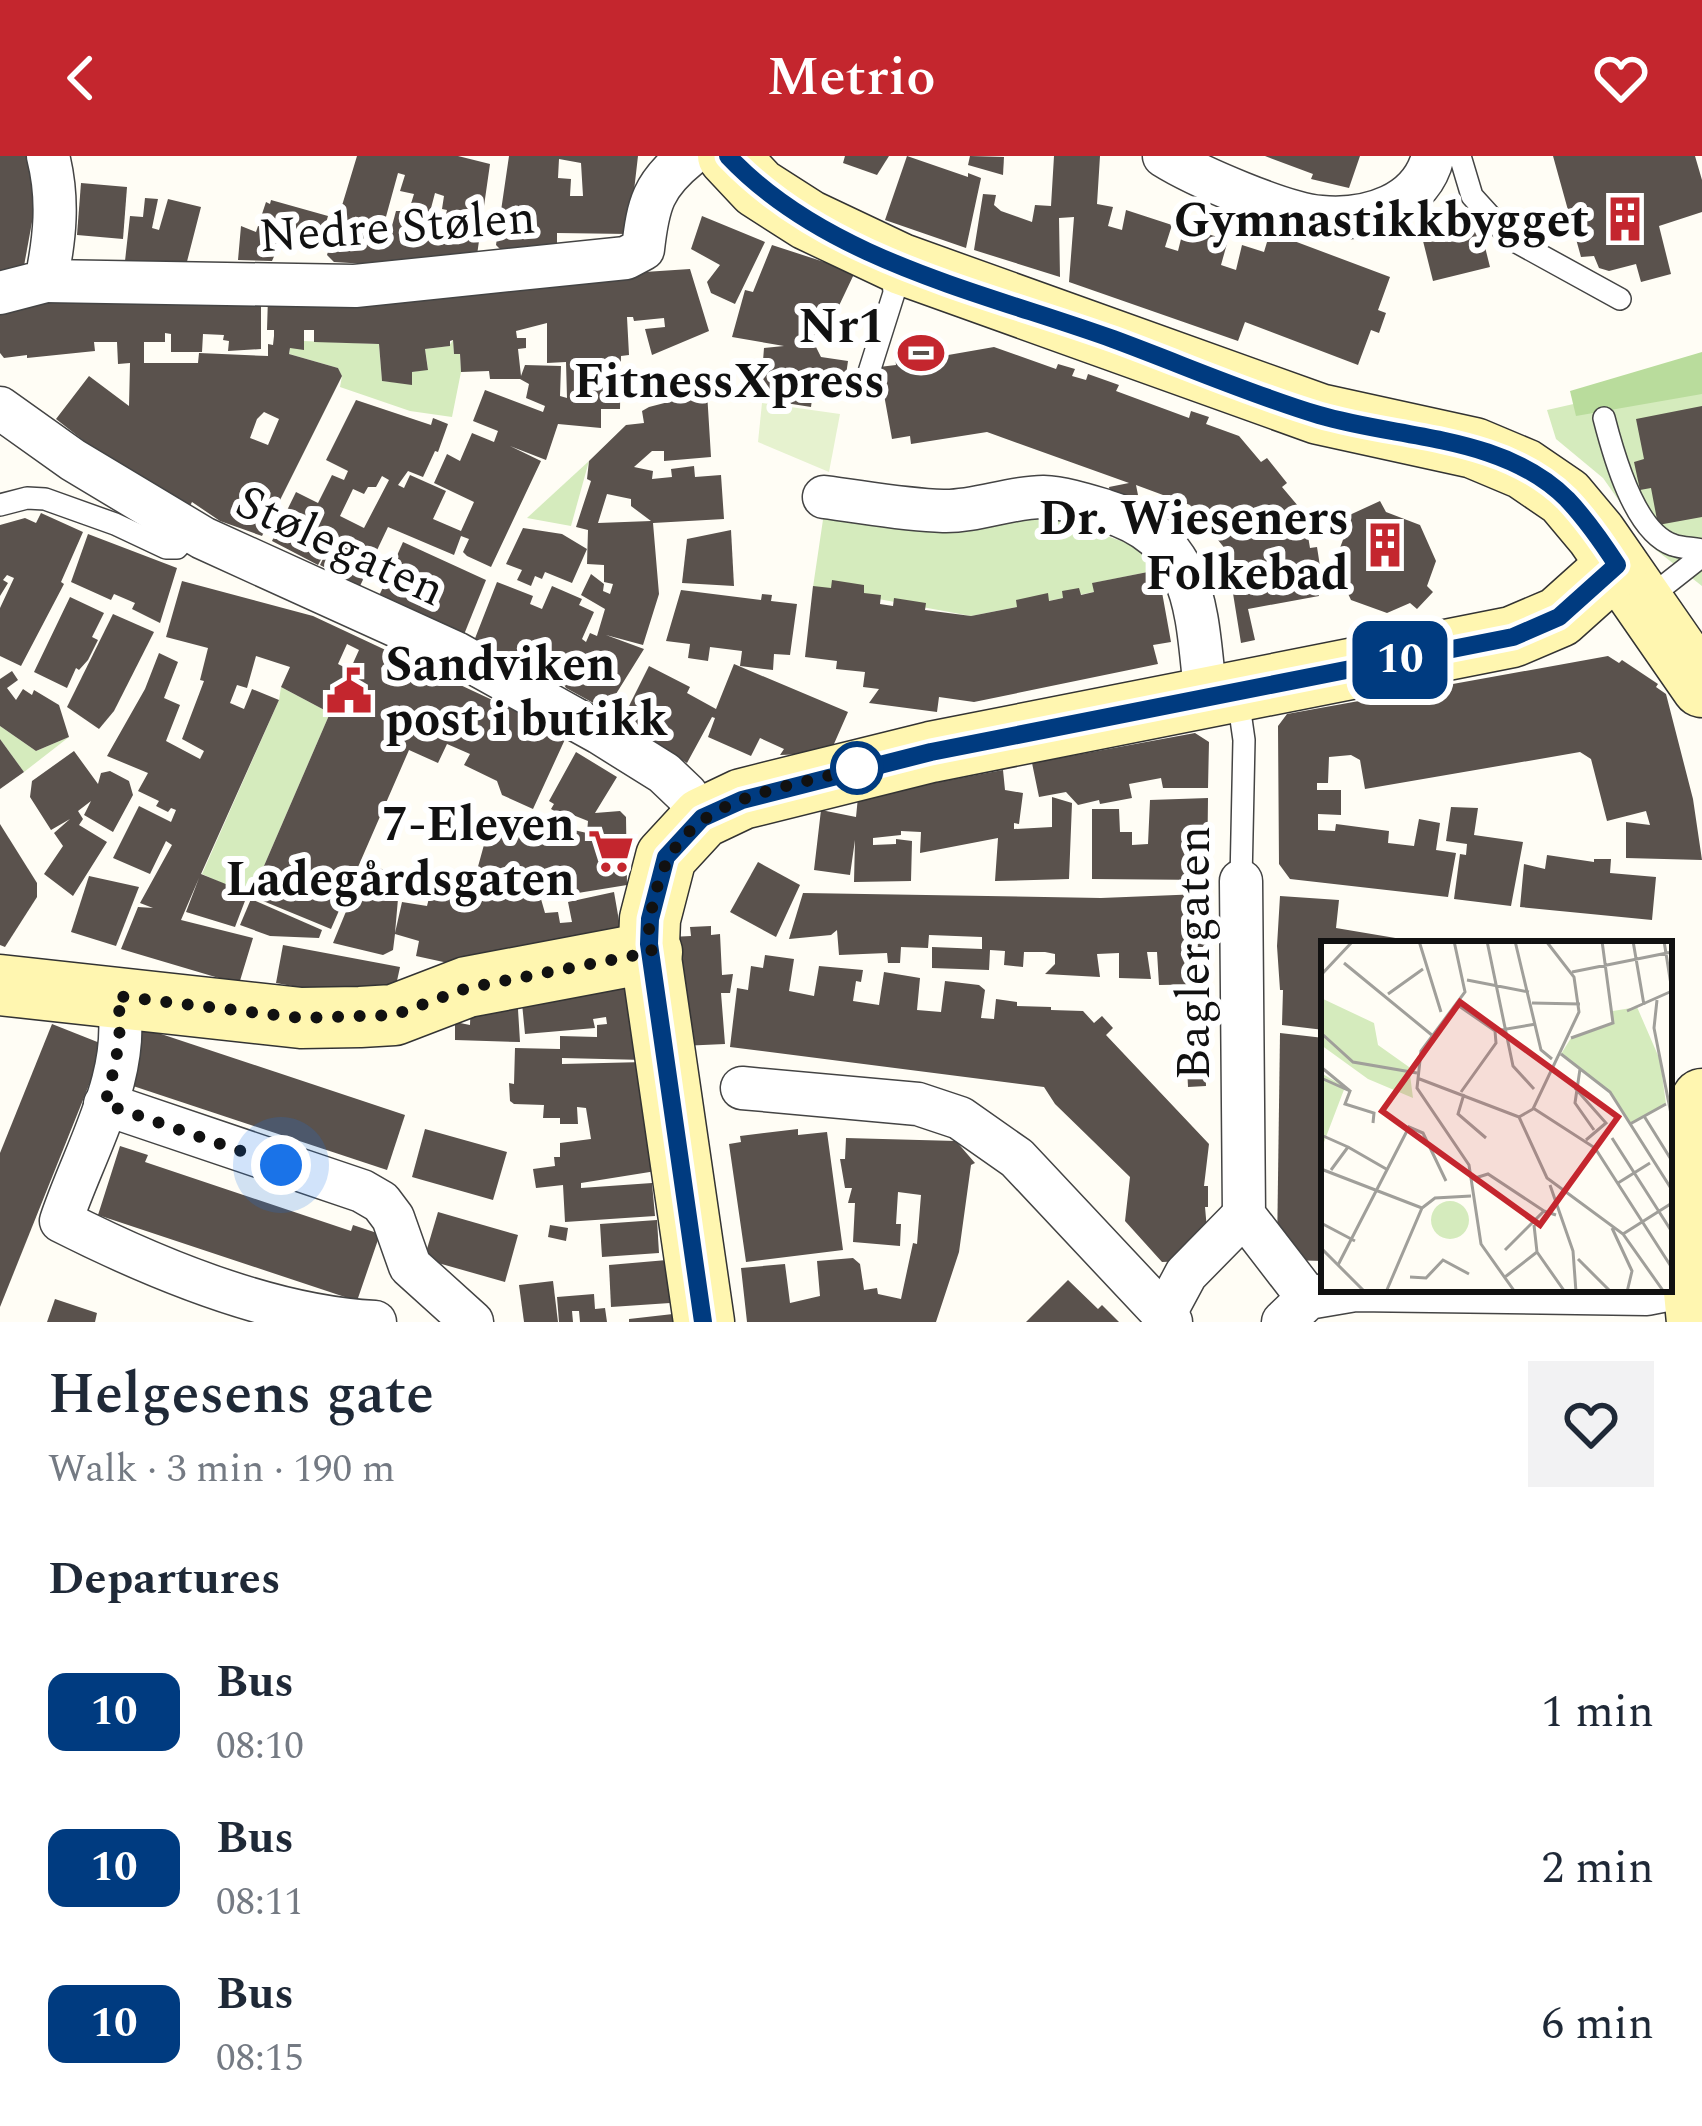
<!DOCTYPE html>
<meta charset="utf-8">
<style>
body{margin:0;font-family:Spectral,serif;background:#f2f2f3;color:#1f2937;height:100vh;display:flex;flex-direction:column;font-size:45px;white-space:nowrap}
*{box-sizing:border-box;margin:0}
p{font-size:39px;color:#747a83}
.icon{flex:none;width:66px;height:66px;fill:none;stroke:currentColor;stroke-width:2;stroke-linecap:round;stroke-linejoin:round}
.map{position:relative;height:1166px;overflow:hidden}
.details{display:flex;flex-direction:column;background:#fff;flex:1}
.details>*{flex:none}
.badge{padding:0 24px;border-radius:18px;font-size:42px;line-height:78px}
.you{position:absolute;width:60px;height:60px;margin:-30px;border:9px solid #fff;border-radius:50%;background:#1a73e8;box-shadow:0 0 0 18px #1a73e833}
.map>.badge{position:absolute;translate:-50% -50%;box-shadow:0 0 0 6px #fff}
h2{padding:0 48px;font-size:45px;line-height:108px}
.round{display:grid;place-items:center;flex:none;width:126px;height:126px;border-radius:0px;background:#f2f2f3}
.headline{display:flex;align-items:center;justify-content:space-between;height:204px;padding:0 48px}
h1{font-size:57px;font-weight:600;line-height:90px}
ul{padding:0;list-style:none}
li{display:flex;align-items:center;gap:36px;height:156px;padding:0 48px}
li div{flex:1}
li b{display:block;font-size:45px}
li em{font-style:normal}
li .badge{min-width:132px;font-weight:700;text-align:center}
header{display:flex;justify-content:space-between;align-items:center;height:156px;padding:0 48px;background:#c4262e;color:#fff;font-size:54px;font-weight:600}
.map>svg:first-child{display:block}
.green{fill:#d5ebbd}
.forest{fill:#b9dc9c}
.pitch{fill:#e6f2cf}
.building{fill:#5a524d;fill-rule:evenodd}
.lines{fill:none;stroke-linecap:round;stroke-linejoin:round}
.lane-casing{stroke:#444;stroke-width:24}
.street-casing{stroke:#444;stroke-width:45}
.secondary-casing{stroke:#333;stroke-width:63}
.lane{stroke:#fff;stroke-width:21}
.street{stroke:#fff;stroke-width:42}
.secondary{stroke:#fff6b0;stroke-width:60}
.line-casing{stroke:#fff;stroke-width:27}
.line{stroke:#003b80;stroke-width:18}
.walk{stroke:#111;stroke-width:12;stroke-dasharray:0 21.6}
.stop-dot{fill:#fff;stroke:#003b80;stroke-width:6}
.labels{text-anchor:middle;stroke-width:12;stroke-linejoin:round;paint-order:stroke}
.poi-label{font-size:48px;font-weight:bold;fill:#111;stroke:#fff;text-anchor:end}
.street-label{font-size:48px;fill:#111;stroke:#fff}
.inset-road{fill:none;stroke:#a09f9a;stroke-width:3}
.view{fill:#c4262e;fill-opacity:0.15;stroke:#c4262e;stroke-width:6}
.inset-edge{fill:none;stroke:#111;stroke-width:6}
</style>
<header><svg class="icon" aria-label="back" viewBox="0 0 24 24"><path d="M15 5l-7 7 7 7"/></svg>Metrio<svg class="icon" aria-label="heart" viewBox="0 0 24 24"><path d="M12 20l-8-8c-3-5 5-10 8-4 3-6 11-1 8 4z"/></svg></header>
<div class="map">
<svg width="1702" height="1166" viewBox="0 0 1702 1166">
<rect width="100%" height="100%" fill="#fffdf5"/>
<g class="green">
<path d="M453,184L454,198H460L461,216L452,261L410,255L340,231L342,220L338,212L289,198L290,192L304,185L379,188L382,225L411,228L412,216L428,213L425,193L449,190Z"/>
<path d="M1702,219V430L1651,390L1603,322L1556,283L1547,254Z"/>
<path d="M589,305L571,370L527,362Z"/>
<path d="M824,357H1042L1152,396L1158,414L1093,427L1094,436L971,460L813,431Z"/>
<path d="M281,531L330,557L251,740L202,718L279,544Z"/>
<path d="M0,570L36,595L69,581L24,616L0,583Z"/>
</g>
<path class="forest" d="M1702,196V238L1576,260L1570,235Z"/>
<path class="pitch" d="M762,247L840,258L829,316L758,286Z"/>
<g class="building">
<path d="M0,0H44L22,121L0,116Z"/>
<path d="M357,0H458L490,8L477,99L382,109L334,106L327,99ZM398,17L405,19L400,35L414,38L410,51L430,56L435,37L444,40L442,53L447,54L443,70L430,71L432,63L400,55H396L392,70L384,68Z"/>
<path d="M509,0H638L629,78L557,77V90L503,96L496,89ZM559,3L581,7L583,40H570L571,23L558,22Z"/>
<path d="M845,0H889L877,19L843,7Z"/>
<path d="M907,0L968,21V17L981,22L966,92L885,64Z"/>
<path d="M970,0L1004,1L1003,19L968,9Z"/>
<path d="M1054,0H1100L1097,48L1113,51L1108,70L1122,74L1126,54L1172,69L1165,91L1178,95L1184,71L1228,84L1221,109L1236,114L1242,89L1264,96L1270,76L1390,121L1378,154L1386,157L1379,177L1371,174L1358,209L1245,166L1238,185L1069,126L1074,61L1059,62L1060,121L974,94L983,38L996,39L994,49L1001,55L1032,66L1035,49L1051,50Z"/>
<path d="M1265,0H1360L1349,32L1311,23L1313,18Z"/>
<path d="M1553,0H1695L1702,24V56L1659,70L1671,118L1641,126L1636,108L1609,115L1599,112L1594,100L1581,101Z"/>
<path d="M81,27L127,31L123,83L77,79Z"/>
<path d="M145,42L158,43L152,72L159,74L168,43L201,51L182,125L124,114L130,60L143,61Z"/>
<path d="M271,44L328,60L318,95L281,85L272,105L238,104L241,70L256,76L266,46L270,48Z"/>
<path d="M702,60L765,86L735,148L711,137L707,126L720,109L691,93Z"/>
<path d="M1480,71L1490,111L1433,125L1423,85Z"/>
<path d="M772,89L855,116L836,156L822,153L815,189L821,201L848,205L843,240L813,235L811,251L760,243L764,192L784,190L732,181L745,134L753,136Z"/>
<path d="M690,113L709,175L652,199L645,173L665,171L664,162L634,165L633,161H627L629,199L621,200L620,253H601V272L558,268L546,304L510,290L541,305L491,411L467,400L463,396L469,383L461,380L454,399L388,371L360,430L320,409L334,380L318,409L272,385L296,336L318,347L332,319L344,324L348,315L326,304L356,244L431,269L433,262L448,268L438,296L435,295L423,321L408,315L398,329L404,332L410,319L446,335L433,363L461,375L474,346L434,327L447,298L460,305L472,277L494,286L498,275L473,265L485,234L543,256L545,250L526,242L529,228L520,223H490L489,215L461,216L460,198H454L453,184L450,185V190L425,193L428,214L412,216V229L382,225L379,188L314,186V174H304V194L290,192L289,198L338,212L342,220L262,380L220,365L192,346L190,350L126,318L56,263L89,220L129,250L130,207L118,208L117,186H94L95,195L27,202V199L4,202L0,197V152L91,141L261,142V193L228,195L229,185L223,184L224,179L203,178L202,196H171V178L165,177V186H144V207H198L199,197L268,200V188L273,189L274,180V174H267L268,141ZM547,167V207L566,206L567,242L560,240L561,210L525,209L521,220L518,193L526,192V182H517L516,175ZM264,256L279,263L268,289L250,282L257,263ZM382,320L389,324L364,372L340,360L353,333L364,338L368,331H376Z"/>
<path d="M928,191L931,202L994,191L1056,213L1058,208L1075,213L1072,220L1086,224L1088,218L1119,229L1116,235L1189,262L1191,255L1209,261L1206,268L1239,280L1261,306L1267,302L1287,327L1282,331L1304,357L1310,392L1317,391L1322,423L1316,424L1319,440L1248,453L1255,484L1241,487L1226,394L1190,349L1136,329L1138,339L1112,345L1109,331L1129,327L987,276L911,288L910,280L892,283L879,211L896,209L895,200Z"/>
<path d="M707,236L711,301L664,305V295H652L634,311L653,315L652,323L672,321L671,313L694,310L695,321L721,319L724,363L653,367L659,438L643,489L606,479L644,493L606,554L566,532L560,522L474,485L497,426L533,440L530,448L542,453L552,430L582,443L579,449L594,456L582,483L586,486L590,477L597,480L605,453L581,439L591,418L604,428L603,435L610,438L613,428L604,426V409L587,408L588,374L576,371L591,325L587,323L589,305L626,269L644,267L642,255L649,251ZM607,338L631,343V350L651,365L598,367Z"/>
<path d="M1702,250V361L1658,369L1651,332L1640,334L1634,306L1644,303L1636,263Z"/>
<path d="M1380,345L1386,356L1420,369L1436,405L1427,430L1433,436L1417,453L1410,447L1387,457L1351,444L1334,408L1347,373L1343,362Z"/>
<path d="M41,357L83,376L61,426L64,428L21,510L0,500V452L14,422L7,419L3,424L8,427L0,440V369L25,362L36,367Z"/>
<path d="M523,372L562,378L587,393L572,427L545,416L542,423L535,420L531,430L517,424L522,414L506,408Z"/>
<path d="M731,374L734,430L682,427L687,383Z"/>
<path d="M88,378L177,412L160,467L132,453L135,447L114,438L111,444L71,426Z"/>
<path d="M403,386L486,424L463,481L379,440Z"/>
<path d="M1158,414L1171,486L1153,489L1158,508L974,546L939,541L937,556L869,547L879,533L863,531L865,516L836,513L837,505L805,501L813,430L831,432L832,424L864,429V437L881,439L880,448L893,450L894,442L926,447L925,454L971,460L1017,451L1016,444L1048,437L1049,445L1063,442L1062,435L1079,432L1081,439L1094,436L1092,427Z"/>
<path d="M182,425L313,460L567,579L533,653L502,639L497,625L464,609L470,598L447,588L438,607L409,594L331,773L251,740L330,557L281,531L290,511L256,500L247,532L237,529L230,547L244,553L252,533L279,544L201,718L248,737L235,771L186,756L199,722L181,764L253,782L239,828L121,793L138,751L153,752L140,747L172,689L166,685L150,718L113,702L139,650L171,666L176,654L171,652L168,656L156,650L159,645L138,635L148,617L107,600L145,533L159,497L178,506L164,542L180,549L166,585L200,603L204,595L182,583L204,525L200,524L208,492L166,481ZM347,488L359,494L350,514L338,508Z"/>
<path d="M681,434L761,444L762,438L772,439L771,445L797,448L790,499L774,498L773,514L740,510L742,495L710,491L708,505L688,502L690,488L666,485Z"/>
<path d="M70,441L104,457L92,481L98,484L88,504L79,514L76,512L67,532L34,516Z"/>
<path d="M113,458L154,476L114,555L99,573L67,551Z"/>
<path d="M1608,500L1619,507L1622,504L1658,528L1656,531L1666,538L1693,643L1702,704L1626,702V666L1650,669L1646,655L1607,665L1591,603L1580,596L1365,633L1360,604L1351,599L1329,601L1328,627H1317V634H1341V659L1318,658V674L1335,675L1336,668L1389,675L1388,687L1414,690L1419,663L1440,667L1436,694L1456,697L1448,741L1290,723L1279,708L1278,570L1287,558Z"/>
<path d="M734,508L848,556L830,597L780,599L784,593L760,582L751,600L708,581L715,562L712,561L687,607L621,566L649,510L690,531L687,537L716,553Z"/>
<path d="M12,515L18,524L7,532L16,544L23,533L32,539L34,534L59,549L69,581L36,595L0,570V523Z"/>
<path d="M1195,577L1209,586L1208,632H1163L1161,622L1129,628L1132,642L1100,648L1099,644L1078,649L1066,636L1039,641L1032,607Z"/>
<path d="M0,583L24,616L0,633Z"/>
<path d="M74,595L98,628L101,617L110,615L129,625L133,639L113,676L84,659L91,645L78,655L83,663L79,669L107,686L73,740L44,718L63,690L54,677L70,663L51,674L30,641L32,625Z"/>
<path d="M576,596L617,621L595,657L620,655L626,661L627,729L541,743L545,757L558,756L560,767L572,766L568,746L614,736L622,782L471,812L416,800L419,785L395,778L393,794L383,799L333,787L366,707L400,720L395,777L402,746L427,750L430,738L468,747L493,656L587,677L588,665L573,659L570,664L551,653L554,648L549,645Z"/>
<path d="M1003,614L1005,634L1023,637L1019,668L1014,667V673L1052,671V641L1072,647L1069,723L995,725L998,682L920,697L921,676L901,675V679L873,682V689L896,688V683L912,685L911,725L854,726L855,684L850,719L814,714L821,654L856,661L858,641Z"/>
<path d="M1208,642L1207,724L1092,723V653H1119L1120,676H1132V689L1148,688L1150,644Z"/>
<path d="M1451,651L1478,652L1474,679L1523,686L1511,750L1454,743L1460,698L1466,699L1467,688L1446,685Z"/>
<path d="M0,668L37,727V741L5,791L0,789Z"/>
<path d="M1547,699L1594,706V703H1611L1610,717L1656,721L1652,764L1520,751L1524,708L1545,713Z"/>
<path d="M758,706L800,729L776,781L730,756Z"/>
<path d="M89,720L139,731L116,790L71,776Z"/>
<path d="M803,737L1101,742L1201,738L1211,748L1212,828L1159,829L1157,796H1147L1151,823L1119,822V797L1097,798L1100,821L1045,818L1055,808V798L1045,796H1024L1023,811L1004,809L1005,795L990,794L989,814L932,812V791L982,793V781L929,779L928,792L901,791L900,807H888L887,797L839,799L837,774L831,779L789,783Z"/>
<path d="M1280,740L1339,744L1336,772L1431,788H1324V874L1282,869L1283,834H1280L1277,790Z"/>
<path d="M251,743L322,774L319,782L270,780L240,769Z"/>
<path d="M711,770V779L720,778L722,819L733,818L730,837H721L725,888L681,890L671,781L691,780L690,771Z"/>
<path d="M283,789L400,811L393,843L379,846L276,827Z"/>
<path d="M765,799L794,803L789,835L814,840L819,810L863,814L861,826L856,825L853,845L879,849L884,816L920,822L917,854L941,856L945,825L979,829L985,834L981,862L994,863L996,843L1017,846V850L1051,851V854L1083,855L1094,867L1102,860L1113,872L1106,879L1209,988L1204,1030H1208V1051H1205L1208,1085L1186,1105L1162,1106L1125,1065L1130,1021L1055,948L1044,931L730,891L737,832L748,834L751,810L763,812Z"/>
<path d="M631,820L645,904L562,902V908L645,906L656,1015L581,1027V1032L652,1027L655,1060L565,1066L563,1029L536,1032L533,1013L555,1010L554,1001H560V987L591,983L586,952L577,951L578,968H560V962H543L544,949L514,948L510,945L509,927L514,928L515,892L560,893V880L597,881V869L607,868L606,861L593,863L595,872L525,878L521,837Z"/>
<path d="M517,837L520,886L455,884V866L470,869L471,842Z"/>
<path d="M52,868L105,889L0,1151V997Z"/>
<path d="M140,871L405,959L387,1014L121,926Z"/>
<path d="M1280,877L1324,882V1105L1287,1104L1277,1095Z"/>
<path d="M1205,907L1206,930L1188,931L1187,909Z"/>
<path d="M425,973L507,996L493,1044L412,1021Z"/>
<path d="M798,973V979L827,976L843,1094L746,1106L729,988L741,986L740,980Z"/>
<path d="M846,982L956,985L975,1007L971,1009L959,1096L936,1166H747L741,1112L785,1108L790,1147L820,1140L817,1105L853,1102L860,1108L864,1134L877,1132L878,1138L901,1143L913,1087L917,1088L921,1039L898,1036L896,1068H901L900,1090L853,1086L855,1047H848L852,1032H845L840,1003H845Z"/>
<path d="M120,990L148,999L145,1006L351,1075L353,1069L380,1078L357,1145L98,1059Z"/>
<path d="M438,1056L518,1079L505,1126L424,1103Z"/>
<path d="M657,1064L659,1097L602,1101L600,1068Z"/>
<path d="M550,1069L568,1072L566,1085L548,1081Z"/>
<path d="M667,1104L670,1147L611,1151L609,1109Z"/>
<path d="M1068,1124L1098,1153L1102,1149L1119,1166H1026Z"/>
<path d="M553,1125L558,1166H524L519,1129Z"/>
<path d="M594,1138L595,1153L605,1152L607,1166H580L579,1155H572L573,1166H559L557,1141Z"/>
<path d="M55,1143L97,1157L95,1166H47Z"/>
<path d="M673,1158L674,1166H629V1163Z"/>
</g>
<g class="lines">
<g class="lane-casing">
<g id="lane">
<path d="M1460,0L1472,40L1511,83L1620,143"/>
<path d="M869,216L894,137L892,112"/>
<path d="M1604,262C1613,297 1634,376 1673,389C1681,392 1693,392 1702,394"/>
<path d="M0,349L27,342L45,343L115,368L166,392H177L192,375"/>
<path d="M1646,444L1702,400"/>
<path d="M1238,542L1244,584L1241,725"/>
</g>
</g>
<g class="street-casing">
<g id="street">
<path d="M1164,0C1196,20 1284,58 1321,61C1368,65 1421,49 1433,0"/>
<path d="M46,125L355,130L626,102L643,93C648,48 653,29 689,0"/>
<path d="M0,137L46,125C55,82 59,43 48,0"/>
<path d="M0,252L73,304L203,382L456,497L600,577L664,617L686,638L702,662"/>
<path d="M824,341C863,346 904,354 943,355C976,356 1010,341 1043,341C1065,342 1086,349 1106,355C1201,384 1196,460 1206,543"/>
<path d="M1241,725L1244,1059L1308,1142"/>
<path d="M117,840C134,916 84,995 61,1065C154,1112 270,1161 375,1166"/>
<path d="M742,932L918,948L960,962L1017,1002L1171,1166"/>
<path d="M105,948L362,1035L381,1046L393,1062L410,1110L472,1166"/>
<path d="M1164,1159L1186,1118L1244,1059"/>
<path d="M1283,1166L1308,1142L1355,1134L1647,1138L1693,1129"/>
</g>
</g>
<g class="secondary-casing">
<g id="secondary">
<path d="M728,0L758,32L808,64L901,108L1319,258L1474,292L1524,313L1565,341L1596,378L1702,531"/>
<path d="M0,829L301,862L360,861L394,859L467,831L652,796"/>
<path d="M704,1166L649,788L650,763L666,701L702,662L742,643L931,596L1512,481L1559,461L1617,409"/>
<path d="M1697,1166L1690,1095L1702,943"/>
</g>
</g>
<use href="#lane" class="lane"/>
<use href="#street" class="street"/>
<use href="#secondary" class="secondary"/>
</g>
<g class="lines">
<g class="line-casing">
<path id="line" d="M703,1166L649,788L650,763L666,701L702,662L742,644L931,596L1513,481L1559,461L1617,409C1602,386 1586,363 1567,343C1503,279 1400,283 1319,259C1249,238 1181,208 1113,183C982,136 826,104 728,0"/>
</g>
<use href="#line" class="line"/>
<path class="walk" d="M281,1009L105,948C114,913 125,877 117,840L301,862L394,859L467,832L652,796C646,778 650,759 655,740C677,639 773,637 857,612"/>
</g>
<defs>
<g id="building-bare" transform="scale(3.6)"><path d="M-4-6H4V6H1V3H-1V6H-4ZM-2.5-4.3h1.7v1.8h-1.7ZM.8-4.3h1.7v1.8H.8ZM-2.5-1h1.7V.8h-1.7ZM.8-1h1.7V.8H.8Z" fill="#c4262e" stroke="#fff" stroke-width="2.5" paint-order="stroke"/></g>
<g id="stadium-bare" transform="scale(3.6)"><path d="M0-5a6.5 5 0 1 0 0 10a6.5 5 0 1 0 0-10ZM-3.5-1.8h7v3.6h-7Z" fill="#c4262e" stroke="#fff" stroke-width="2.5" paint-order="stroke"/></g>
<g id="civic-bare" transform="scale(3.6)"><path d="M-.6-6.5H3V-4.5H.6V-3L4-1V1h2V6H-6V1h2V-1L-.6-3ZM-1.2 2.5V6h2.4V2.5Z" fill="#c4262e" stroke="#fff" stroke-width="2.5" paint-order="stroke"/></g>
<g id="supermarket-bare" transform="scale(3.6)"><path d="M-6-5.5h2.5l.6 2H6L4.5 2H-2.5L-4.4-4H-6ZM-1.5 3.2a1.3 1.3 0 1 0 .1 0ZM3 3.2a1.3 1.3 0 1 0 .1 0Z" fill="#c4262e" stroke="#fff" stroke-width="2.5" paint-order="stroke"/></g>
</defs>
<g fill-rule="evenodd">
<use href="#building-bare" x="1625" y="63"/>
<use href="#stadium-bare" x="921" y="197"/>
<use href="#building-bare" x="1385" y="389"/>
<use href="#civic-bare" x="349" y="535"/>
<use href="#supermarket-bare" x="611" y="695"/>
</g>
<circle class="stop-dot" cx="857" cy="612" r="24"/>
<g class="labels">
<g class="poi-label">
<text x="1589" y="80">Gymnastikkbygget</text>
<text x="885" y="186">Nr1<tspan x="885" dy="55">FitnessXpress</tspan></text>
<text x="1349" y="378">Dr. Wieseners<tspan x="1349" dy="55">Folkebad</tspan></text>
<text x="385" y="524" text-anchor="start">Sandviken<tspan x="385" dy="55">post i butikk</tspan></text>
<text x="575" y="684">7-Eleven<tspan x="575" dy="55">Ladegårdsgaten</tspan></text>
</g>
<g class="street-label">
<text transform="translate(397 69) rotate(-4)" y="17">Nedre Stølen</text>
<text transform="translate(341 388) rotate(25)" y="17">Stølegaten</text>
<text transform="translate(1192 797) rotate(-90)" y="17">Baglergaten</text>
</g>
</g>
<g transform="translate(1321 785)">
<rect width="351" height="351" fill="#fffdf5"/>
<path d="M0,57L53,82L57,104L88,126L92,157L47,138L0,104ZM316,66L339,119L345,163L309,183L287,149L240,113L250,97L291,82L292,70ZM0,132L24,146L0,209ZM110 279a19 19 0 1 1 38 0a19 19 0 1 1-38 0Z" fill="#d5ebbd"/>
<path class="inset-road" d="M98,0L120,71M133,0L144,51L100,110L96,147L148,224L160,303L194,351M166,0L192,125L213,148M194,0L220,109L231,118M312,0L323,64M343,0L351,50M23,22L112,95M251,31L351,11M0,34L32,0M146,39L208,51M67,53L102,28M336,59L333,87L351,178M211,62L259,63M138,65L174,90L215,83M306,70L351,50M0,92L32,121L96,132M250,97L292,82L281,0M240,113L289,151L351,249M0,126L29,150M259,128L254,162L273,189M0,137L29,150L24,163L53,172L52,182M96,137L198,176M254,147L285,182L265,199M140,151L175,102L174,90M143,153L137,173L165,197M212,167L274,207L351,327M323,175L351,220M198,176L226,237L302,293L343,351M198,176L212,168L258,71L253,36L225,0M309,183L345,163M0,194L27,206L10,229M291,197L351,291M27,206L67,229M0,228L101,267M151,238L167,233L223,270M297,242L329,222M229,244L252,310L255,351M0,282L34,300M291,287L311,330L306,351M302,293L351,262M0,307L44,351M184,309L223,270L235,274M216,311L244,351M257,318L290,351M17,324L88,186L102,192L125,240M89,336L105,337L122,319L148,333M184,336L216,311L213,284M65,351L101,267L114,257L150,255"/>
<path class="view" d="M139,61L297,176L219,284L61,170Z"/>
<rect width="351" height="351" class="inset-edge"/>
</g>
</svg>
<div class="you" style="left:281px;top:1009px"></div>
<b class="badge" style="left:1400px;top:504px;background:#003b80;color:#fff">10</b>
</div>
<section class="details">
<div class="headline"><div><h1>Helgesens gate</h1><p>Walk · 3 min · 190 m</p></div><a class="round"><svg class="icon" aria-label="heart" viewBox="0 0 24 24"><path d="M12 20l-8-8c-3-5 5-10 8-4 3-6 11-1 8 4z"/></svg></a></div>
<h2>Departures</h2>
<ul>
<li><span class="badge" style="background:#003b80;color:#fff">10</span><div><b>Bus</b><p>08:10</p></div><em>1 min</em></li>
<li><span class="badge" style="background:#003b80;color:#fff">10</span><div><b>Bus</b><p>08:11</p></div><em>2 min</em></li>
<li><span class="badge" style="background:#003b80;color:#fff">10</span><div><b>Bus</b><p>08:15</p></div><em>6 min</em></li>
</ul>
</section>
